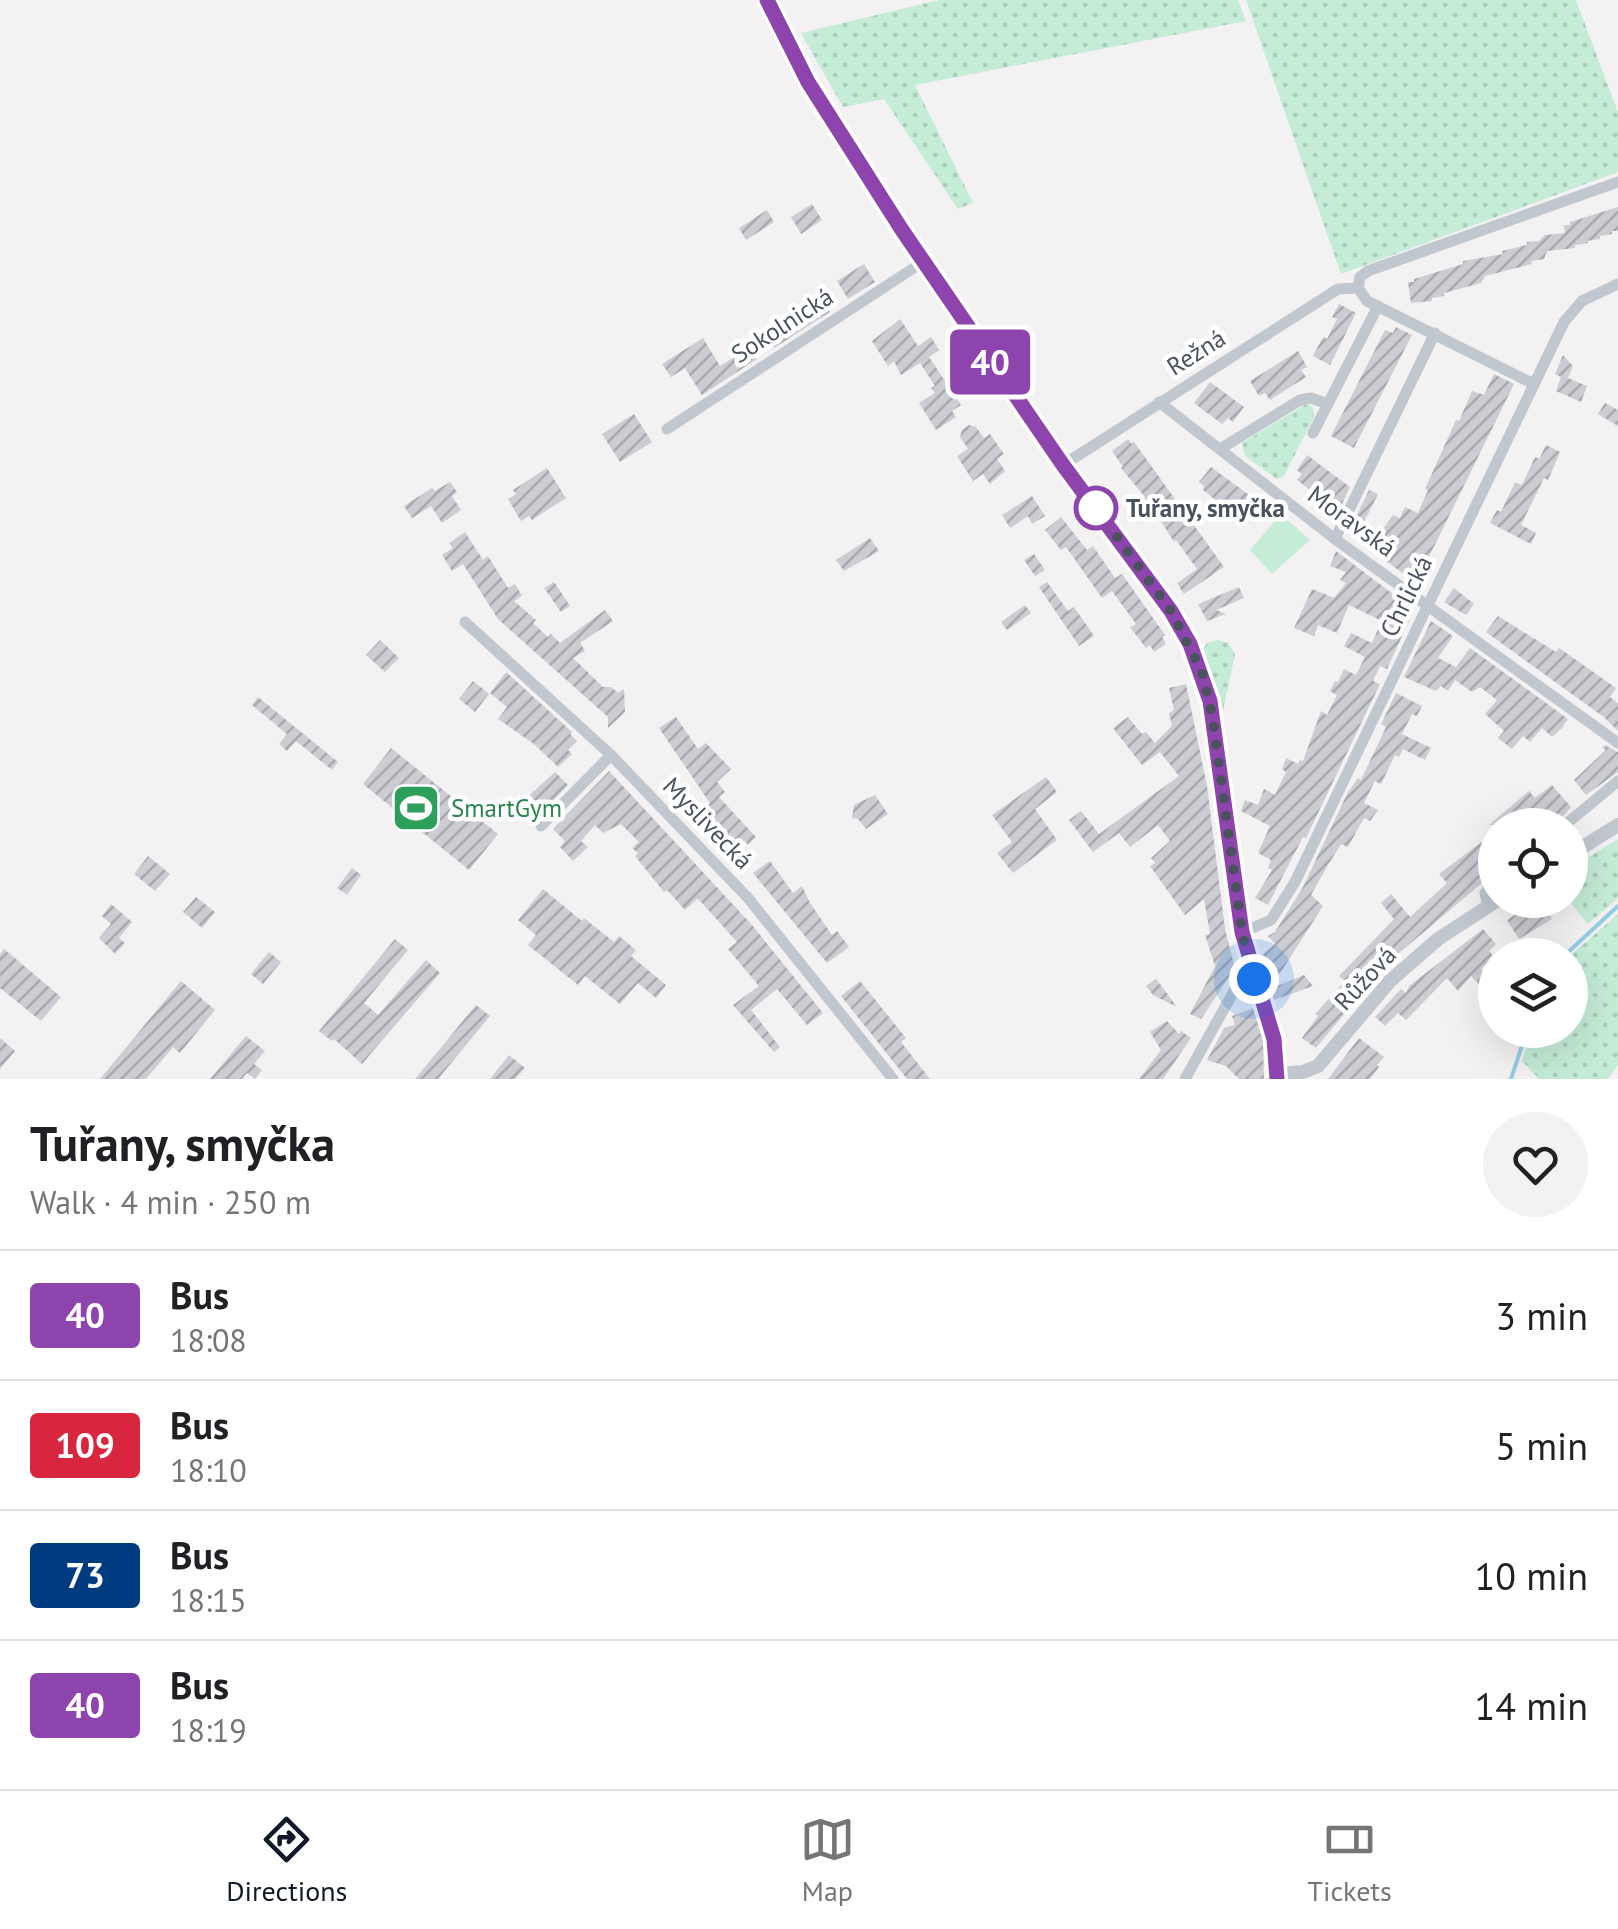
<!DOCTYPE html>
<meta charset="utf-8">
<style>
body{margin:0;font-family:"PT Sans",sans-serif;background:#f2f2f2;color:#202124;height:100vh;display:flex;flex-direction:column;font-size:38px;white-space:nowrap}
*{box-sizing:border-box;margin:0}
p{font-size:32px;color:#757577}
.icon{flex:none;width:55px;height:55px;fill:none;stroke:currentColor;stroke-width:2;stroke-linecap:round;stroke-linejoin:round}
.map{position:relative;height:1079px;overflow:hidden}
.drawer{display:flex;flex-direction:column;background:#fff;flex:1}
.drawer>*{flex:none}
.badge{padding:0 20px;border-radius:8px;font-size:35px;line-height:65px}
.tools{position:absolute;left:1478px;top:808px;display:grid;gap:20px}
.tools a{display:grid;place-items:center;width:110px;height:110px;border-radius:50%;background:#fff;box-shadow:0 10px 40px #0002;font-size:50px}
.you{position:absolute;width:50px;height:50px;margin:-25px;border:8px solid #fff;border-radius:50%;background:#1a73e8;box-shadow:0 0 0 15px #1a73e833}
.map>.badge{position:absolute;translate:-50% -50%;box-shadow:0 0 0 5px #fff}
.round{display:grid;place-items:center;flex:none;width:105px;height:105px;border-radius:52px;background:#f2f2f2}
.summary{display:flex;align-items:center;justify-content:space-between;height:170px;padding:0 30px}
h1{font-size:48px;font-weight:600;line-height:75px}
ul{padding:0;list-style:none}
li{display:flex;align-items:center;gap:30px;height:130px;padding:0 30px;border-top:2px solid #e0e0e0}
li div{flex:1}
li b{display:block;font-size:38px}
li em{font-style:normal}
li .badge{min-width:110px;font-weight:700;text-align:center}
.dock{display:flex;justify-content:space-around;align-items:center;height:140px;border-top:2px solid #e0e0e0;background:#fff;font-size:28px;color:#757577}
.dock a{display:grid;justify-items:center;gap:5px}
.dock .selected{color:#111827}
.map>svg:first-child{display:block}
.grass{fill:url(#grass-dots)}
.park{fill:#c4ecd7}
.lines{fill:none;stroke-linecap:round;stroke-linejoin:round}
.stream{stroke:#94cde6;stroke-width:4}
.building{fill:url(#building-hatch)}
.minor{stroke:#c0c7ce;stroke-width:11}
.tertiary{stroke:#c0c7ce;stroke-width:14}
.secondary{stroke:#c3cad6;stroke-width:15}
.line-casing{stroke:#fff;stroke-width:22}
.line{stroke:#8e44ad;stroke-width:15}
.walk{stroke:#4a525d;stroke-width:10;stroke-dasharray:0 18}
.stop-dot{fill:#fff;stroke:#8e44ad;stroke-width:5}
.labels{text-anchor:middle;stroke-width:9;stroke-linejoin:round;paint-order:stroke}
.street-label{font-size:25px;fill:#4a525d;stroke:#fff}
.stop-label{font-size:25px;font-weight:bold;fill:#4a525d;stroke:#fff;text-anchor:start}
.leisure-label{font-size:25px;fill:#27864d;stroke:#fff;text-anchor:start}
</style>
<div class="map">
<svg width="1618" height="1079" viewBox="0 0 1618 1079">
<defs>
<pattern id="grass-dots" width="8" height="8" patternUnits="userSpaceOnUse" patternTransform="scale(2.5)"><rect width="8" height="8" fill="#c4ecd7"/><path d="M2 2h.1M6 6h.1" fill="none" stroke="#acb" stroke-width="1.8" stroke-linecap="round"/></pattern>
<pattern id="building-hatch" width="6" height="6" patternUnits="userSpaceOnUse" patternTransform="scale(2.5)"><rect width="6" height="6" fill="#cbcdd3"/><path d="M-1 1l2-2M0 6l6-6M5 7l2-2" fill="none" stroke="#a7a9ae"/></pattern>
</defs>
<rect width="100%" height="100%" fill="#f3f1f1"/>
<g class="grass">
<path d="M939,0H1238L1246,21L915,85L973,203L958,209L884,99L843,107L801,33Z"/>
<path d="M1246,0H1576L1618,112V172L1341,274Z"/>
<path d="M1306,404L1313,407L1314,417L1284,476L1277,479L1245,456L1242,443Z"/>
<path d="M1217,640L1228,643L1235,654L1223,711L1203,650L1207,643Z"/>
<path d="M1618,839V898L1588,924L1568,900L1570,869Z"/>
<path d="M1618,914V1065L1608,1079H1539L1522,1061L1532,1030H1570V956Z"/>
</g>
<path class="park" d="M1281,514L1310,540L1272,574L1250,550Z"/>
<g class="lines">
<g class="stream">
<path d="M1565,955L1618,906"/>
<path d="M1511,1079L1527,1030"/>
</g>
</g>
<g class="building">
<path d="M812,204L822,220L801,234L791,217Z"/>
<path d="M1618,207V231H1612V234L1600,236V239L1587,241L1588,243L1575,245V248L1547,251L1544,259L1531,261L1532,264L1485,276L1481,283L1444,293V296L1432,298V301L1411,303L1408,282H1414V279L1463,264V261L1503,254L1502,251L1527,245V242L1539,241L1545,235L1565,233L1564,225H1570V222Z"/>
<path d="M767,210L774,222L746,240L739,228Z"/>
<path d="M864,264L875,282L848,299L837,281Z"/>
<path d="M822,300L830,312L774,348L766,336Z"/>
<path d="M1339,304L1356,313L1330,365L1313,356L1323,337L1327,339L1337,319L1332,317Z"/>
<path d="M900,319L918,346L931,337L939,350L929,357L961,405L952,411L956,417L936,430L919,403L935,393L931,388L935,386L920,363L901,375L894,361L888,366L872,341Z"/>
<path d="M1396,327L1412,335L1354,448L1331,436L1385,330L1393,333Z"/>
<path d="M703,338L720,366L750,347L757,359L702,395L685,368L671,377L662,364Z"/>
<path d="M1298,351L1307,367L1301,370L1306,377L1270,400L1265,393L1259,396L1250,381Z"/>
<path d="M1563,355L1573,366L1568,378L1587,386L1581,402L1556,391L1561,377L1555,374Z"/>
<path d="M1494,374L1514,384L1416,583L1348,533L1369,490L1378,494L1364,522L1380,533L1393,515L1400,518L1405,507L1418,513L1428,490L1425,489L1456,420L1459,421L1472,391L1484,395Z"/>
<path d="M1210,382L1244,407L1233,422L1228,418L1222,424L1194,403Z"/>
<path d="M1605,403L1618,410V426L1598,414Z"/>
<path d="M634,414L652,442L620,462L602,434Z"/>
<path d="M969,425L976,427L984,438L990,434L1004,454L997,459L1005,471L990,484L983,474L973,481L957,456L968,449L960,437L962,430Z"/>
<path d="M1128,439L1132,444L1134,442L1224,567L1184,594L1177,583L1197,569L1176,540L1174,542L1154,510L1149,513L1140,500L1145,497L1121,468L1123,467L1112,451Z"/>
<path d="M1546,445L1560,452L1548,480L1544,478L1521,525L1536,533L1531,544L1490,523L1497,510L1501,512L1515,482L1522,485L1535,457L1539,459Z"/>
<path d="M1307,455L1350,487L1342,504L1336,499L1331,506L1297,480L1302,474L1297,470Z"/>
<path d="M1211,467L1249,495L1242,505L1248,509L1240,519L1203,490L1204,486L1199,482Z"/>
<path d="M547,468L566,498L532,520L529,516L521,521L508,499L516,494L513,490Z"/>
<path d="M450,482L457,492L452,496L461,510L442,523L431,506L412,518L404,506L432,488L435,491Z"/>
<path d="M1032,496L1045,516L1032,524L1028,516L1010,528L1002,515Z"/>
<path d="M1061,517L1087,550L1093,546L1115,578L1122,574L1165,635L1162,637L1166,644L1154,652L1150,645L1146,648L1130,627L1136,624L1112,591L1102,598L1066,547L1061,550L1045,530Z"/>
<path d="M465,532L483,560L488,556L508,588L515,584L522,596L514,601L536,620L533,623L548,637L551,634L560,643L605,610L613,621L580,643L585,651L573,658L603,687H611L618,693L624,689L625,712L608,728V717L498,619L463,564L452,571L442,555L453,548L449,543Z"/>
<path d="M870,538L879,551L844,571L836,560Z"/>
<path d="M1336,551L1414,610L1387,669L1380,666L1373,681L1380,684L1306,838L1303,837L1268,905L1255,898L1272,870L1268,868L1271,860L1258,853L1270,826L1241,811L1245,800L1258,805L1264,789L1275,795L1286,772L1282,769L1286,758L1298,764L1300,760L1303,761L1321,711L1327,715L1337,695L1330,691L1335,681L1338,682L1344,669L1356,675L1365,657L1344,646L1351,633L1372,643L1382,621L1349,605L1337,633L1318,625L1314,636L1294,628L1312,589L1334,598L1346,583L1340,580L1346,572L1330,566Z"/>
<path d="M1034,554L1045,570L1035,576L1024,560Z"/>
<path d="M554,582L570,606L561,612L544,588Z"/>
<path d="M1047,582L1068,611L1074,607L1094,636L1079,646L1039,587Z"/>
<path d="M1239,587L1244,598L1216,610L1226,614L1207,621L1198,604Z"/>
<path d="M1454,588L1474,604L1466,615L1444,602Z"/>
<path d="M1025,605L1031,613L1007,630L1001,622Z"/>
<path d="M1498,616L1556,652L1559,648L1616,688L1610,697L1618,703V731L1605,718L1486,632Z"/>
<path d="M1431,621L1453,636L1438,658L1456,667L1470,648L1568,719L1561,729L1552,737L1542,728L1530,742L1523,736L1512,749L1498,738L1504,731L1485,714L1497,700L1480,687L1472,692L1455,680L1448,691L1441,686L1436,691L1404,677Z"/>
<path d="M380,640L399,658L385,672L366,655Z"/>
<path d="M506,672L572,732L570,734L577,741L568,750L572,754L558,767L534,744L498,719L507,707L490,693Z"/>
<path d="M473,681L489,694L475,712L459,699Z"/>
<path d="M1186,684L1207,786L1225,929L1235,968L1201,1019L1190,1014L1215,966L1205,935L1210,934L1204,899L1185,915L1150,866L1155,863L1151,858L1170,841L1158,825L1130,847L1119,833L1093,852L1069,820L1081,811L1099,834L1179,776L1160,752L1142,765L1113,728L1128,717L1142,734L1146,732L1155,743L1172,726L1169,713L1174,710L1169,688Z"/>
<path d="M1396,693L1422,706L1417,716L1412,714L1402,734L1431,748L1425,760L1403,749L1399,757L1395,755L1381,784L1375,781L1364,803L1378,810L1370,821L1364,818L1348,847L1341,844L1328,865L1311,895L1323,906L1270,989L1304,975L1313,986L1274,1000L1260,957L1275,944L1268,936L1275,932L1303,887L1347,794L1358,778L1361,780L1386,727L1381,724Z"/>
<path d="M258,697L338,762L332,770L296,741L287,751L279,744L287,734L252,705Z"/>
<path d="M676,717L698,749L706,743L731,769L717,782L725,792L719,797L756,837L748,845L745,841L732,854L706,825L711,819L701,810L710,803L659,728Z"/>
<path d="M1605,745L1618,752V772L1586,795L1574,780L1606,750L1602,748Z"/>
<path d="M391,748L498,834L469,870L363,784Z"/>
<path d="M609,771L752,925L823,1013L807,1025L777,989L751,1010L780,1047L774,1052L733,1005L759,986L728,949L737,942L702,903L697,899L685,910L667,890L664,892L635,856L638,853L632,848L639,842L621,824L603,833L595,825L581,841L588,847L573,861L560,847L565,841L553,829Z"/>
<path d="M555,772L568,785L538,816L523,801Z"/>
<path d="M1046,777L1057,792L1035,809L1057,840L1013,873L997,853L1012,842L992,815Z"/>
<path d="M1552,785L1571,807L1556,825H1489L1529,791L1535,798Z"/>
<path d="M875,795L888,814L866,829L858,819L852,818L854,805Z"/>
<path d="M1495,832V872L1386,964L1316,1048L1302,1038L1318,1016L1315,1014L1345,981L1339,976L1394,919L1381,903L1391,894L1410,917L1447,883L1439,874Z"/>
<path d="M148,856L170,874L155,891L134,874Z"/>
<path d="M770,861L793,893L802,886L810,903L832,935L837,931L849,947L827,963L753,873Z"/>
<path d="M352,868L361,875L347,895L337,888Z"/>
<path d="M543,889L582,921L584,918L614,942L619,936L636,950L631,956L666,985L656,998L638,983L620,1004L585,976L578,985L528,945L536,935L518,920Z"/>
<path d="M196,897L215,912L202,928L183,912Z"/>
<path d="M1537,900H1541L1552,919L1519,939L1507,920Z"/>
<path d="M111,904L132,922L119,938L125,943L115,954L99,938L111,924L102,916Z"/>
<path d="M1483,929L1496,944L1489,951L1494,957L1481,969L1489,977L1480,985L1471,976L1458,991L1447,978L1406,1020L1398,1013L1385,1026L1375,1017L1401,989L1406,993L1409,986Z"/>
<path d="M395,939L408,950L364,1003L378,1015L426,960L440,973L362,1064L334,1039L332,1041L319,1031Z"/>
<path d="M4,949L61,997L41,1021L0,988V954Z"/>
<path d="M269,952L281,962L263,984L251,974Z"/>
<path d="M1156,979L1163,988L1177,1007L1153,995L1146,986Z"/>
<path d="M181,981L215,1010L180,1053L173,1047L146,1079H100Z"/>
<path d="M860,981L906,1038L901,1042L930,1079H907L841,996Z"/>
<path d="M476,1005L490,1016L457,1056L438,1079H415Z"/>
<path d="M1253,1008L1263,1041L1264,1079H1239L1226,1066L1207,1060L1224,1028L1235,1025L1232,1016Z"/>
<path d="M1167,1021L1179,1034L1181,1031L1191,1038L1163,1079H1139L1161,1050L1150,1032Z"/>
<path d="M246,1036L265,1051L254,1064L262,1070L255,1079L247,1073L242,1079H210Z"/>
<path d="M0,1038L15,1051L0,1069Z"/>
<path d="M1359,1038L1384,1057L1377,1065L1379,1067L1370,1079H1328Z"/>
<path d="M509,1055L525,1068L515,1079H490Z"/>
</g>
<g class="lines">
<g class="minor">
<path d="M1358,288L1360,277L1368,271L1618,182"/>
<path d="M1159,402L1335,539L1618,743"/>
<path d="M667,429L923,262"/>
<path d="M1313,433L1378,306"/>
<path d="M1220,449L1300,400L1311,398L1328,404"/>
<path d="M1063,465L1338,289L1358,288L1367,301L1534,384"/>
<path d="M1335,539L1435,333"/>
<path d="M465,622L611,755L748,898L893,1079"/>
<path d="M1565,825L1618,781"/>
<path d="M541,826L611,755"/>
<path d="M1488,907L1485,893L1495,881"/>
<path d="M1241,933L1271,920L1295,882L1564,322L1582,301L1618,284"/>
<path d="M1185,1079L1234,991L1254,979"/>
</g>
<g class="tertiary">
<path d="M1570,855L1618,825"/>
<path d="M1278,1074L1303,1072L1318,1066L1390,981L1438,939L1498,900"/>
</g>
<path class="secondary" d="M767,0C876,218 1026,416 1171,611L1197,658L1208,689L1241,933L1274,1039L1277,1079"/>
</g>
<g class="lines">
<g class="line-casing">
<path id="line" d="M767,0L808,82L902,230L1063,465L1171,611L1190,644L1210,701L1242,932L1274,1039L1277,1079"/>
</g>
<use href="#line" class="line"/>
<path class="walk" d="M1096,508L1171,611L1202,672L1212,714L1242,932L1254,979"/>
</g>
<defs>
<g id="stadium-square" transform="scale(2.5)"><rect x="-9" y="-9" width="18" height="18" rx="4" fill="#2e9e5b" stroke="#fff"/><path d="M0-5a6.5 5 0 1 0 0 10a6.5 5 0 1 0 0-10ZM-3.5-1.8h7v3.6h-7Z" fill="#fff"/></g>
</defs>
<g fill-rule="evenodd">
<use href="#stadium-square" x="416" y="808"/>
</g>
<circle class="stop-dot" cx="1096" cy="508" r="20"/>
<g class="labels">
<g class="street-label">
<text transform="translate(782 325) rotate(-33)" y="9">Sokolnická</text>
<text transform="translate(1196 352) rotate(-32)" y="9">Režná</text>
<text transform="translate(1352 521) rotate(36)" y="9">Moravská</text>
<text transform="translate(1406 596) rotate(-64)" y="9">Chrlická</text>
<text transform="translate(708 823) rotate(46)" y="9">Myslivecká</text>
<text transform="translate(1365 978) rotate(-47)" y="9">Růžová</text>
</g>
<g class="stop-label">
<text x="1126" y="517">Tuřany, smyčka</text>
</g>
<g class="leisure-label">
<text x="451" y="817">SmartGym</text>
</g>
</g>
</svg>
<div class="tools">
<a><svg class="icon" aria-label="locate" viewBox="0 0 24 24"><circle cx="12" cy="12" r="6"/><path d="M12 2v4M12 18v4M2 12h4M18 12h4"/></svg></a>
<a><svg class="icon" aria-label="layers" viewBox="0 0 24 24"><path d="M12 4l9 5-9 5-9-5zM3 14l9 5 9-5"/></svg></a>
</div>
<div class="you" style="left:1254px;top:979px"></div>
<b class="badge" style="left:990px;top:362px;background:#8e44ad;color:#fff">40</b>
</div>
<section class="drawer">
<div class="summary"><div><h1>Tuřany, smyčka</h1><p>Walk · 4 min · 250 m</p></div><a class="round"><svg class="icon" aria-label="heart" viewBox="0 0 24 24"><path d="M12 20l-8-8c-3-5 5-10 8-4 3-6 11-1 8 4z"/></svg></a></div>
<ul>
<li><span class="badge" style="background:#8e44ad;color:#fff">40</span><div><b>Bus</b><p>18:08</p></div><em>3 min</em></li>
<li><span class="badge" style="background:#d7263d;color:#fff">109</span><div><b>Bus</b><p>18:10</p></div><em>5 min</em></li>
<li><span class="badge" style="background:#003b80;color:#fff">73</span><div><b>Bus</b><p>18:15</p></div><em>10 min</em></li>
<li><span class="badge" style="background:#8e44ad;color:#fff">40</span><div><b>Bus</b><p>18:19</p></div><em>14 min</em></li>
</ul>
</section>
<nav class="dock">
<a class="selected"><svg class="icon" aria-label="directions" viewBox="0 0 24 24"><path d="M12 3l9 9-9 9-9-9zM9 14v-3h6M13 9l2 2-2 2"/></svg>Directions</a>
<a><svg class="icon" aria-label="map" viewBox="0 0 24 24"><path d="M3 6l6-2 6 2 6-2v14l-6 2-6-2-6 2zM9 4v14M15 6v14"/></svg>Map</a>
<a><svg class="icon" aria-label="tickets" viewBox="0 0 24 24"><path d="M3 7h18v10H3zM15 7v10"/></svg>Tickets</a>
</nav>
